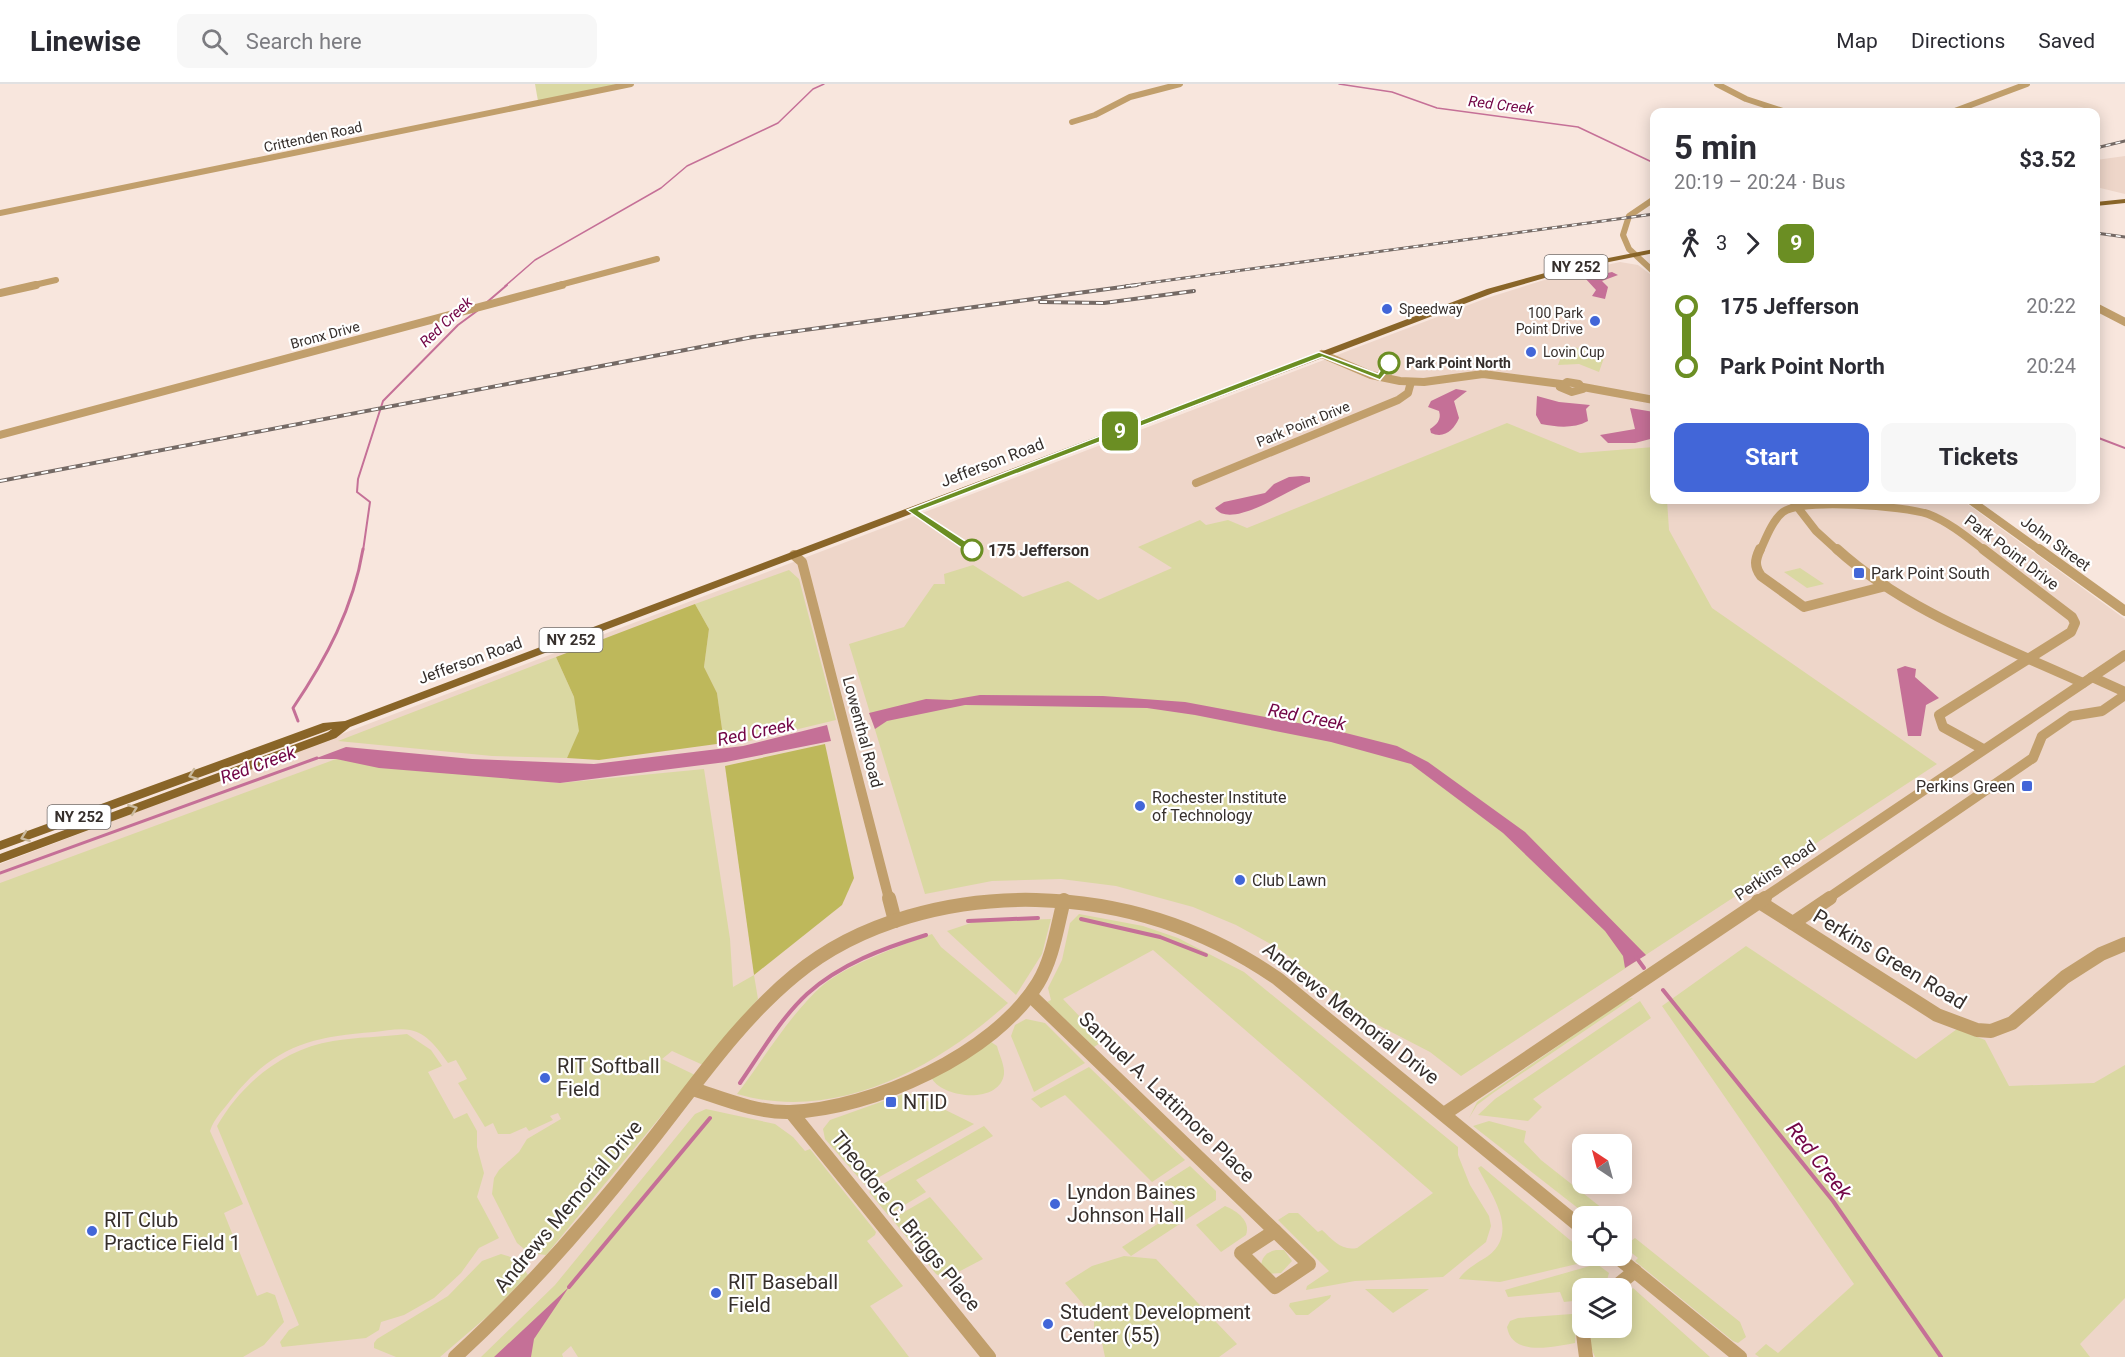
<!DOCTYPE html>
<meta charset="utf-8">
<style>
body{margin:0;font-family:Roboto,sans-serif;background:#f7f7f7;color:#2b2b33;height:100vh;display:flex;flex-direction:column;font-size:22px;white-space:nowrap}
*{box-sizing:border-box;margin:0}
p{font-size:20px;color:#7c7c81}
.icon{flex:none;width:33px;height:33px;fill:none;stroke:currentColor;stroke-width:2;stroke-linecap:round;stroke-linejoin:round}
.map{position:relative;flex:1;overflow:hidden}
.details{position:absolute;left:1650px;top:24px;width:450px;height:396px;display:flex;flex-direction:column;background:#fff;border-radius:12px;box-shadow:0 3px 15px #0003}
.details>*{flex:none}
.badge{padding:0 12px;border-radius:9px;font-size:21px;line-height:39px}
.needle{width:39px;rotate:324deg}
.controls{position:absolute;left:1572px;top:1050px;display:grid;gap:12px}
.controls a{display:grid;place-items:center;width:60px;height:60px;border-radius:12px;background:#fff;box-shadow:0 3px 15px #0003;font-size:30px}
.map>.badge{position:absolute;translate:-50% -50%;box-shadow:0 0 0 3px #fff}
.legs{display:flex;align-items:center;gap:9px;height:66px;padding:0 24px;font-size:20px}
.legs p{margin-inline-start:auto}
.head{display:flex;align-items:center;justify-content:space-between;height:102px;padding:0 24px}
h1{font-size:33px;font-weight:700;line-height:45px}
.primary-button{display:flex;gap:12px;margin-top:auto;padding:12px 24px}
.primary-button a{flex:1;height:69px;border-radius:12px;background:#4266d8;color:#fff;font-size:24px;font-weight:700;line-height:69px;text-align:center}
.primary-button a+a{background:#f7f7f7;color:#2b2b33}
ul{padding:0 24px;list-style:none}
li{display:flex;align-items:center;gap:21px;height:60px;font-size:22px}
li i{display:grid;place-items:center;width:9px;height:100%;margin:0 8px;background:currentColor}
li i::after{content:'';width:15px;height:15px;margin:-8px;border:4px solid;border-radius:50%;background:#fff}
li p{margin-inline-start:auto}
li:first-child i{background:linear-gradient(#0000 50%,currentColor 0)}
li:last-child i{background:linear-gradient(currentColor 50%,#0000 0)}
header{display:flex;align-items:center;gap:36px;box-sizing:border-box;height:84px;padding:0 30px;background:#fff;border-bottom:2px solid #e1e1e2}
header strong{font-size:28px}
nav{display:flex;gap:33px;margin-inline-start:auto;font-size:21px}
.search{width:420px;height:54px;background:#f7f7f7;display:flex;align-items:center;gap:15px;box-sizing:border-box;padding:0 21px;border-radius:12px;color:#7c7c81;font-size:22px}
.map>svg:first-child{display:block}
.built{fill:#eed6c9;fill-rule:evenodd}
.green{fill:#dad8a2}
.forest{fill:#beb85b}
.water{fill:#c57097}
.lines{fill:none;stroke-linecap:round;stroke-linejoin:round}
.stream-far3{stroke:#c57097;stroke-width:1.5}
.stream-far2{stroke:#c57097;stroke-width:2}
.stream-far1{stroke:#c57097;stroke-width:3}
.stream{stroke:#c57097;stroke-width:4}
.minor-far3{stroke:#c19f6c;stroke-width:6}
.minor-far2{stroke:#c19f6c;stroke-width:8}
.minor-far1{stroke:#c19f6c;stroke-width:10}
.minor{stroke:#c19f6c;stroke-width:14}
.major{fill:#896528;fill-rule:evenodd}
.rail-far1-casing{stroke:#756a65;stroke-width:3}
.rail-casing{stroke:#756a65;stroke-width:4}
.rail-far1{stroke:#fff;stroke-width:1.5;stroke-dasharray:5;stroke-linecap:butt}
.rail{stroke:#fff;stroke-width:2;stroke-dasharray:7;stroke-linecap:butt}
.oneway{stroke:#caba9e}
.line-1{fill:#6b8e23;stroke:#fff;stroke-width:1.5}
.poi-dot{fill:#4266d8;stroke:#fff;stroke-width:2}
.stop-1-dot{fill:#fff;stroke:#6b8e23;stroke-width:3}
.labels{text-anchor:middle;stroke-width:4.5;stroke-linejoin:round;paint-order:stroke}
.far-street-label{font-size:14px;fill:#362f2c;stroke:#fff}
.far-poi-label{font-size:14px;fill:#362f2c;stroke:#fff;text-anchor:start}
.far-stop-label{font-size:14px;font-weight:bold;fill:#362f2c;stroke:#fff;text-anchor:start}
.far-water-label{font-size:15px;font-style:italic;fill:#720546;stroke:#fff}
.shield{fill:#fff;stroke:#726d6b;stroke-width:1.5}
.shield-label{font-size:15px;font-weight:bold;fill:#362f2c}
.street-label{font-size:16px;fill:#362f2c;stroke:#fff}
.stop-label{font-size:16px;font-weight:bold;fill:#362f2c;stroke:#fff;text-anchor:start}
.poi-label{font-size:16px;fill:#362f2c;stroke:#fff;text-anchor:start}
.water-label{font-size:18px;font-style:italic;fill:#720546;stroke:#fff}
.near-street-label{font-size:20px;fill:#362f2c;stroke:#fff}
.near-poi-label{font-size:20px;fill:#362f2c;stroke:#fff;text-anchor:start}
.near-water-label{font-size:21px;font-style:italic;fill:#720546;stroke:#fff}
</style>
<header>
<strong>Linewise</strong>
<div class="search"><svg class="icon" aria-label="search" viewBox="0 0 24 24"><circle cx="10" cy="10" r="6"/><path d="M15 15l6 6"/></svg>Search here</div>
<nav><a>Map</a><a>Directions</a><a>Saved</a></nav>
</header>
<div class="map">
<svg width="2125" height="1273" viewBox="0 0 2125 1273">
<rect width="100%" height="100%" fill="#f8e6dd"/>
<g class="built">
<path d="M2125,72V110L2096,103V76Z"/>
<path d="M1620,178L1638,181L1654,193V416H1962L2125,535V1273H0V780L1487,214L1557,192ZM1582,1060H1622V1100H1582ZM1582,1132H1622V1172H1582ZM1582,1204H1622V1244H1582Z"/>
</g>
<g class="green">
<path d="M535,0H625L538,17Z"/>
<path d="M1565,262L1606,268L1599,288L1579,280L1558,281Z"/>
<path d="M1507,339L1580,369L1654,363V416H1667L1669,446L1712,524L1937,680L1461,992L1430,968L1372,938L1278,864L1236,841L1193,823L1116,802L1061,795L992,797L925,810L849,560L904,543L934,500H945L944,490L973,481L1023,513L1068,497L1098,516L1172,484L1138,463L1200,436L1206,441L1228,436L1247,444Z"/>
<path d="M1800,484L1824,500L1807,504L1784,488Z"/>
<path d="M789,486L799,495L836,636L749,657L724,659L717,609L704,583L709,545L695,520Z"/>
<path d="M556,573L574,613L580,647L567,674L492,672L338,657Z"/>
<path d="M336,675L560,699L704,685L730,855L733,903L754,891L758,915L703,981L672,967L662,975L695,991L546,1171L529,1169L517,1159L492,1110L494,1094L499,1086L519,1068L527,1055L561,1035L558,1029L550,1032L553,1036L529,1047L526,1043L510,1050H498L493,1039L485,1043L458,999L467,995L456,976L448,979C439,966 427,949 410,946C399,944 385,947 374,948C310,953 275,962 233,1013C225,1024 214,1034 210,1047L243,1120L224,1129L257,1212L267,1208L275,1211L284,1238L264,1261L243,1273H0V799Z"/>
<path d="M1079,830L1143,842L1178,854L1244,888L1458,1063V1071L1470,1101L1489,1132L1491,1142L1486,1158L1443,1193L1355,1197L1306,1206L1307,1202L1329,1187L1278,1136L1289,1129H1298L1318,1148L1322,1146C1333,1156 1341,1167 1357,1164L1433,1109L1153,866L1063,915L1103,957L1094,963L1047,918L1051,916L1048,904L1062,876L1070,839Z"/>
<path d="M1051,835L1042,870L1016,911L947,847L974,838Z"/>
<path d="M932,850L941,863L1008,919C936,984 836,1039 737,1010C764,975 789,931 823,901C849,880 900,862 932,850Z"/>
<path d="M1746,862L1916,975L1957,945L1985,956L2009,1002L2094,999L2125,981V1214L2080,1260L2090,1273H1759L1755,1270L1766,1260L1778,1269L1854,1200L1662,922Z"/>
<path d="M1633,914L1493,1009L1477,1021L1469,1034L1477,1018L1626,915Z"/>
<path d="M1640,917L1651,934L1533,1015L1542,1023L1528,1037L1478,1031L1495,1015Z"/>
<path d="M1026,935L1045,939L1085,979L1034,1008L1011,952L1015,941Z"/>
<path d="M407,950L431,966L442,982L428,988L454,1035L467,1029L477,1047V1063L484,1089L477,1113L499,1154L479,1164L461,1189L434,1214L404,1231L381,1238L379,1246L366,1254L282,1263L280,1258L289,1246L299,1241L217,1042C242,999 283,965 333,957C357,953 382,953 407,950Z"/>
<path d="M991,958L997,962C999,970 1005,982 1004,990C1000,1020 945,1015 932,995L935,991L983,960Z"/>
<path d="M1089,983L1185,1076L1152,1098L1065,1011L1041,1024L1031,1015Z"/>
<path d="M903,1010H913L974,1040L865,1101L825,1055L823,1045L830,1036Z"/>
<path d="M706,1025L775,1040L793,1053L805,1067L810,1065L876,1148L875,1151L867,1157L903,1202L870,1222L909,1273H578L571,1262L562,1270L563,1273H481L555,1201L695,1030Z"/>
<path d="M1489,1037L1526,1047L1524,1058L1541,1076L1612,1132H1588L1473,1042Z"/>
<path d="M984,1042L993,1052L916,1096L926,1108L888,1131L869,1108Z"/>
<path d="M1190,1082L1216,1107V1116L1131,1172L1122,1163L1179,1126L1157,1103Z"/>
<path d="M1481,1082L1582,1166V1172H1588L1594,1176L1500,1198L1459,1195C1464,1186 1479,1178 1488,1172C1520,1148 1491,1110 1478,1084Z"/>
<path d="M930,1113L983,1175L945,1195L936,1190L892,1135Z"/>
<path d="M1225,1122C1237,1127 1251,1137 1246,1151L1221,1168L1196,1141Z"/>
<path d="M1635,1154L1740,1238L1746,1253L1738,1259L1733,1257L1635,1177L1638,1174L1628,1166L1627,1160Z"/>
<path d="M1276,1166H1284L1292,1177L1281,1189L1268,1190L1261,1182C1262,1172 1267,1168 1276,1166Z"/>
<path d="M501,1170L517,1175L528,1191L490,1230L440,1273H396L374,1264V1259L377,1255L448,1212L482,1177Z"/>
<path d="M1124,1172L1156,1175L1237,1260L1219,1273H1105L1100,1249L1094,1245V1233L1065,1199L1092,1182Z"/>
<path d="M1597,1180L1609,1189L1607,1196L1597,1204H1582V1216L1564,1218L1560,1208L1508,1213L1505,1206Z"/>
<path d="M1633,1204L1710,1273H1595L1590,1261L1591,1244H1622V1214Z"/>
<path d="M1365,1205H1429L1393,1229Z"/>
<path d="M1331,1211L1330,1214L1308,1231H1296L1289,1222L1290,1219Z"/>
<path d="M1572,1230L1577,1235L1575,1259C1553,1263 1512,1273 1507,1243L1510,1237L1518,1234Z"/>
</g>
<g class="forest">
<path d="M695,520L709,545L704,583L717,609L724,659L599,676L567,674L579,647L574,613L556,573Z"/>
<path d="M825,660L854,794L842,821L754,891L725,682Z"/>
</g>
<g class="water">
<path d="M1612,188L1618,191L1602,197L1608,203L1605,215L1592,212L1596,206L1585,194Z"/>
<path d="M1456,305L1467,307L1454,317L1459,334C1454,346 1444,355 1431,349L1430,345C1436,341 1442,336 1439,327L1428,323L1431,317Z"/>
<path d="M1537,312L1559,318L1590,321L1586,325L1588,337C1573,345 1557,343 1541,340L1536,331Z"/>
<path d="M1630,324L1654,328V354L1635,359H1608L1600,351L1635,345Z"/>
<path d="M1302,392L1310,393V398C1290,404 1231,447 1215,424L1224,418L1265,409L1274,400L1289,393Z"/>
<path d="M1905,582L1916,585L1915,593L1939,614L1926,621L1921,652H1908L1897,585Z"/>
<path d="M980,611L1103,612L1185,618L1330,645L1397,662L1428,678L1525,748L1646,871L1625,884L1623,872L1605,847L1503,749L1411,680L1331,658L1195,631L1147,624L965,621L887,637L875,645L869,629L926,615L951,616Z"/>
<path d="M827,641L831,657L726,678L560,699L379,684L336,675H314L346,663L472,675L594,680L743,662Z"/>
<path d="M569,1203L534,1255L531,1273H494Z"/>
</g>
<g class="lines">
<g class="stream-far3">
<path d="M1339,0L1392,8L1437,24L1578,43L1654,79"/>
<path d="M505,202L535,176L661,104L687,82L778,39L813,5L824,0"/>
</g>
<g class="stream-far2">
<path d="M486,219L507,201"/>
<path d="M2096,353L2125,364"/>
<path d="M363,467L370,418L357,408L358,395L383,317L458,241L477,227"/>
</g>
<g class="stream-far1">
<path d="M298,637L293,624C326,575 353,525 363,465"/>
<path d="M0,789L317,674"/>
</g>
<g class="stream">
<path d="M1081,835L1160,853L1206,871"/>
<path d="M968,837L1038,834"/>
<path d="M1636,873L1644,884"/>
<path d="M1663,906L1833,1117L1941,1273"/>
<path d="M740,999C761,969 780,935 807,910C840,880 884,864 926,851"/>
<path d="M569,1203L710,1034"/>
</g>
<g class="minor-far3">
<path d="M1717,0L1746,15L1786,28"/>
<path d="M1952,28L2027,0"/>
<path d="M1072,38L1095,31L1130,13L1180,0"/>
<path d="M1654,115L1629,132L1623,151L1629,165L1654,188"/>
<path d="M0,129L631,0"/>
<path d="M30,202L56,196"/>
<path d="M556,202L657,175"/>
</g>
<g class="minor-far2">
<path d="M0,209L36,201"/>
<path d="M2096,223L2125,238"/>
<path d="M1322,270L1371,291L1400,297L1424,298L1483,290L1561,300"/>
<path d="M1567,298L1579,300L1583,305L1572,308L1560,303Z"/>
<path d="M1583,303L1654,316"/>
<path d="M0,351L562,201"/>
<path d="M1196,399L1398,316L1408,309L1411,298"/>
<path d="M1792,416L1816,447L1838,467"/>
<path d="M1970,416L2041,467"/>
<path d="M1760,467C1766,454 1772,437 1783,428C1803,414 1904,422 1928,430C1949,438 1967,453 1985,467"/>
</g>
<g class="minor-far1">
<path d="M1760,465C1755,476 1754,482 1761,492L1804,523L1886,502"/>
<path d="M1837,465C1905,527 2000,561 2083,599"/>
<path d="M2039,465L2125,527"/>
<path d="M794,471L802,478L889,815"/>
<path d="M2092,593L2125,608"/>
<path d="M1983,665L1943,643L1939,631L2071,548L2075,539L2072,533L1983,465"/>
<path d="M1022,815H1024"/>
<path d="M1762,815L2125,571"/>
<path d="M1827,815L2033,674L2042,652L2071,632L2102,627L2125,611"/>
</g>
<g class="minor">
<path d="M889,814L895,837"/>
<path d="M1758,817L1937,931L1977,946L1991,947L2012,939L2065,893L2101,870L2125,860"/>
<path d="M1793,839L1830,814"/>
<path d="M1030,911L1275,1147"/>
<path d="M693,1005C724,1015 757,1029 790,1028C873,1025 994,970 1038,899C1053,874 1057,843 1064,816"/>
<path d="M791,1028L989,1273"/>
<path d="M1444,1030L1765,814"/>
<path d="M1275,1147L1309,1180L1275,1203L1241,1169Z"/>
<path d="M1616,1172L1740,1273"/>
<path d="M1614,1204L1635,1187"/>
<path d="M1582,1242L1586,1273"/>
<path d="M455,1273C523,1211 583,1143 640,1071C689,1011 734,941 795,891C860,837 953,814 1036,816C1125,818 1206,845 1278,895L1582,1144"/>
</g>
<g class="major">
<path d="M2125,115V119L2096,122V118Z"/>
<path d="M1654,165V169L1579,184L1493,209L350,643L336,654L0,779V770L328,648L332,645L0,766V757L323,639L345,637L1487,205L1578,180Z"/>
</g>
<g class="rail-far1-casing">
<g id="rail-far1">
<path d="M2096,64L2125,57"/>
<path d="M2096,149L2125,153"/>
<path d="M1126,202L1654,130"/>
</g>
</g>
<g class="rail-casing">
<g id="rail">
<path d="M1040,218L1104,219L1194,207"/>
<path d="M0,397L753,253L1137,201"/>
</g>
</g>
<use href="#rail-far1" class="rail-far1"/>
<use href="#rail" class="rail"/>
</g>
<defs><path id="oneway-chevron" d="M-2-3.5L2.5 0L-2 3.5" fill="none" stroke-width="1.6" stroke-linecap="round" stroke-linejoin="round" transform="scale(1.5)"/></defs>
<g class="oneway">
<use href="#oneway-chevron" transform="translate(193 691) rotate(160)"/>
<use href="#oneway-chevron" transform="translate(133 725) rotate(-21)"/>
<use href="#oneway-chevron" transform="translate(25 753) rotate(160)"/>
</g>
<path class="line-1" d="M1319,268L1378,290L1386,277L1394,279L1380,296L1322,273L919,427L976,464V469H969L907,426Z"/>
<g class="poi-dot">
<circle cx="1387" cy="225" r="6"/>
<circle cx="1595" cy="237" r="6"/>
<circle cx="1531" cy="268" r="6"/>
<rect x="1853" y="483" width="12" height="12" rx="3"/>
<rect x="2021" y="696" width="12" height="12" rx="3"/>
<circle cx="1140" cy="722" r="6"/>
<circle cx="1240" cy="796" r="6"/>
<circle cx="545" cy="994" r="6"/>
<rect x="885" y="1012" width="12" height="12" rx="3"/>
<circle cx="1055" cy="1120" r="6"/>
<circle cx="92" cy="1147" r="6"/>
<circle cx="716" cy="1209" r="6"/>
<circle cx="1048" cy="1240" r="6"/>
</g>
<g class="stop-1-dot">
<circle cx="1389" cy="279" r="10"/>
<circle cx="972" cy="466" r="10"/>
</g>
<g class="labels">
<g class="far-street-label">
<text transform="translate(313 53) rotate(-12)" y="5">Crittenden Road</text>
<text transform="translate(325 251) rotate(-15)" y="5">Bronx Drive</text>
<text transform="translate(1303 340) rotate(-22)" y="5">Park Point Drive</text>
</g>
<g class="far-poi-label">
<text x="1399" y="230">Speedway</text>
<text x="1583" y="234" text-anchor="end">100 Park<tspan x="1583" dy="16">Point Drive</tspan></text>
<text x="1543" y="273">Lovin Cup</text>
</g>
<g class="far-stop-label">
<text x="1406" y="284">Park Point North</text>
</g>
<g class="far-water-label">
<text transform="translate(1501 21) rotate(7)" y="5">Red Creek</text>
<text transform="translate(446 238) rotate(-43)" y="5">Red Creek</text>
</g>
<g class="shield">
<rect x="1544.5" y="171" width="63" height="24" rx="4.5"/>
<rect x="539.5" y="544" width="63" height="24" rx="4.5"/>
<rect x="47.5" y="721" width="63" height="24" rx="4.5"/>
</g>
<g class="shield-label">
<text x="1576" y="188">NY 252</text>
<text x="571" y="561">NY 252</text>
<text x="79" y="738">NY 252</text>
</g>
<g class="street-label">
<text transform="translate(992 378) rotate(-21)" y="6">Jefferson Road</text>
<text transform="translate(2056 459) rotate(36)" y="6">John Street</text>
<text transform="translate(2012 468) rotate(37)" y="6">Park Point Drive</text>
<text transform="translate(470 576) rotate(-20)" y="6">Jefferson Road</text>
<text transform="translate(863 648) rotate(75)" y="6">Lowenthal Road</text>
<text transform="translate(1775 786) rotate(-34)" y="6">Perkins Road</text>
</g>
<g class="stop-label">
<text x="988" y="472">175 Jefferson</text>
</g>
<g class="poi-label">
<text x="1871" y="495">Park Point South</text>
<text x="2015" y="708" text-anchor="end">Perkins Green</text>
<text x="1152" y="719">Rochester Institute<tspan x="1152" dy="18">of Technology</tspan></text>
<text x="1252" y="802">Club Lawn</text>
</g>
<g class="water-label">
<text transform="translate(1307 633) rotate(11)" y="6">Red Creek</text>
<text transform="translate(756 648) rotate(-12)" y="6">Red Creek</text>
<text transform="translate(258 681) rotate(-20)" y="6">Red Creek</text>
</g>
<g class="near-street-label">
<text transform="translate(1890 875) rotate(31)" y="7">Perkins Green Road</text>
<text transform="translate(1351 929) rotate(38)" y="7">Andrews Memorial Drive</text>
<text transform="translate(1167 1013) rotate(44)" y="7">Samuel A. Lattimore Place</text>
<text transform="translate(568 1122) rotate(-50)" y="7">Andrews Memorial Drive</text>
<text transform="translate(906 1137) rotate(51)" y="7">Theodore C. Briggs Place</text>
</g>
<g class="near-poi-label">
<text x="557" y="989">RIT Softball<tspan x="557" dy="23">Field</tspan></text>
<text x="903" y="1025">NTID</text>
<text x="1067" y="1115">Lyndon Baines<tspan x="1067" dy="23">Johnson Hall</tspan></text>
<text x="104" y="1143">RIT Club<tspan x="104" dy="23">Practice Field 1</tspan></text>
<text x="728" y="1205">RIT Baseball<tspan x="728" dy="23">Field</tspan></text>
<text x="1060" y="1235">Student Development<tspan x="1060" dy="23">Center (55)</tspan></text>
</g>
<g class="near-water-label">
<text transform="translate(1819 1077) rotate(52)" y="7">Red Creek</text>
</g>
</g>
</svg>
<div class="controls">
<a><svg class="needle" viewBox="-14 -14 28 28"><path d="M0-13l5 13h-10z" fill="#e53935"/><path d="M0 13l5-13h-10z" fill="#7c7c81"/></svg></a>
<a><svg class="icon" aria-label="locate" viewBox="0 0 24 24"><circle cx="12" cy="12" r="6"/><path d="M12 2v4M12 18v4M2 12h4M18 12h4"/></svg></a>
<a><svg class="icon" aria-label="layers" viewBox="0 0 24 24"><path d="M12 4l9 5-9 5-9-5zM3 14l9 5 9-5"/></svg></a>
</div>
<b class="badge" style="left:1120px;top:347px;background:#6b8e23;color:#fff">9</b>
<section class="details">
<div class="head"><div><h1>5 min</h1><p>20:19 – 20:24 · Bus</p></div><b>$3.52</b></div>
<div class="legs"><svg class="icon" aria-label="walk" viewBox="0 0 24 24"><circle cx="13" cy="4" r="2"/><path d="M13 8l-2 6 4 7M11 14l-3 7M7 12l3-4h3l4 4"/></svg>3<svg class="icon" aria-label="forward" viewBox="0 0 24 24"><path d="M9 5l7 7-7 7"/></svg><b class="badge" style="background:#6b8e23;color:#fff">9</b></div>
<ul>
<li><i style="color:#6b8e23"></i><b>175 Jefferson</b><p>20:22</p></li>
<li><i style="color:#6b8e23"></i><b>Park Point North</b><p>20:24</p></li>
</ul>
<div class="primary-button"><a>Start</a><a>Tickets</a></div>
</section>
</div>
